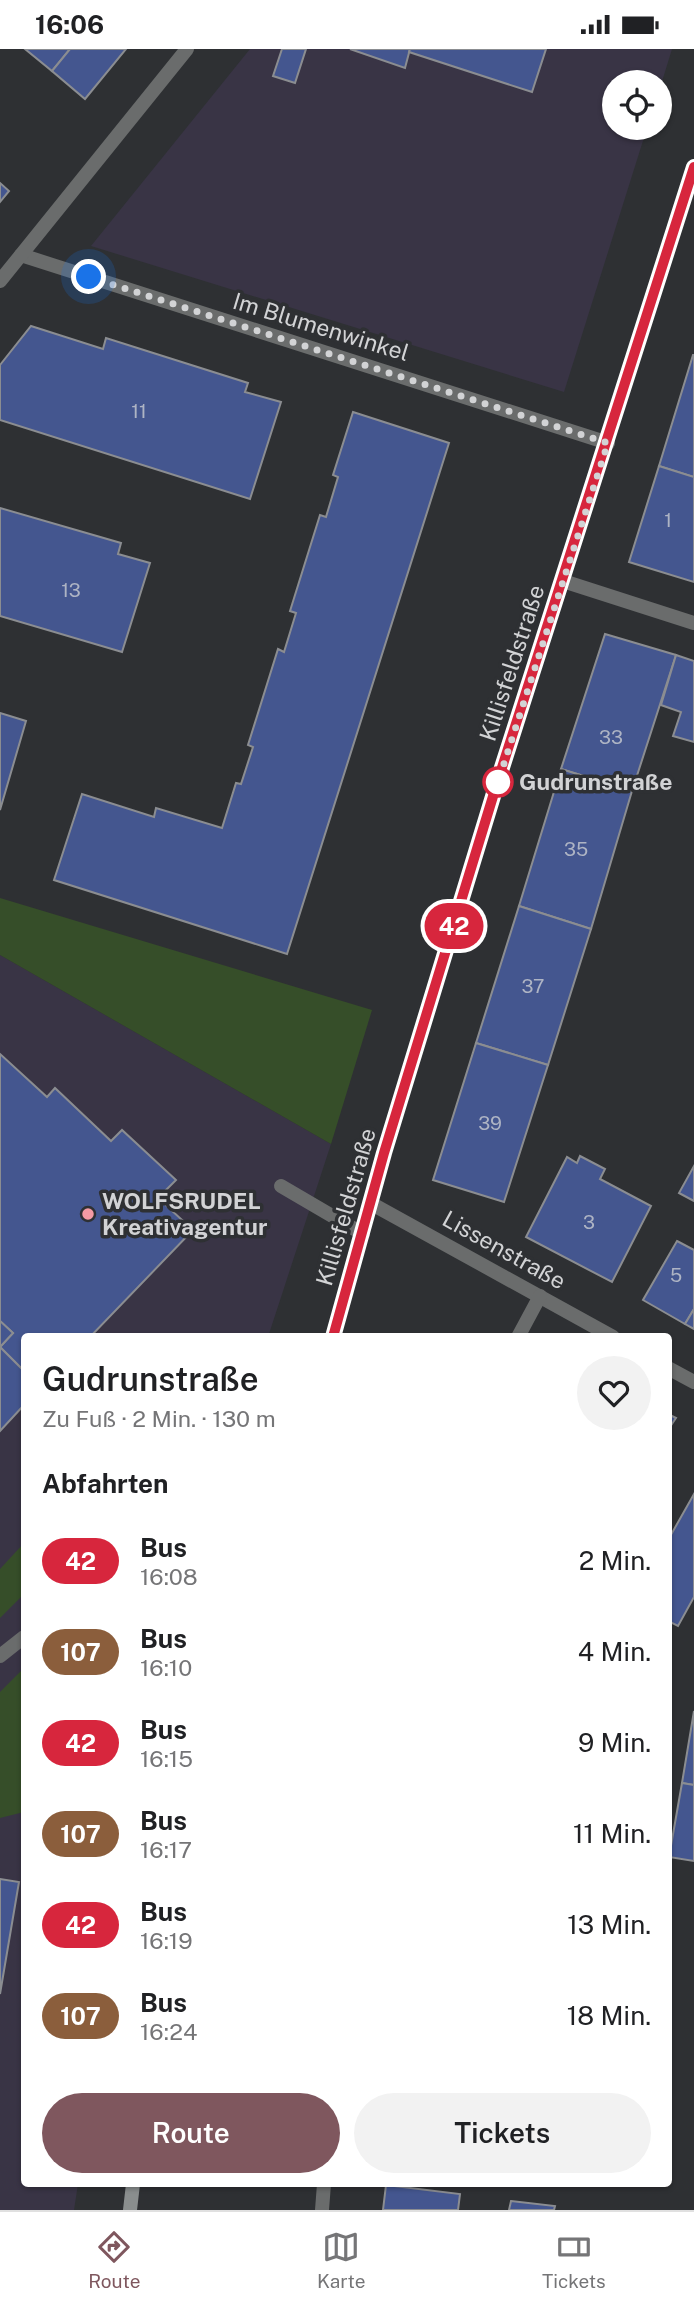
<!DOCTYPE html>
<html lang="de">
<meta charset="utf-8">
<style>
body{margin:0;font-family:"Public Sans",sans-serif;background:#f2f2f2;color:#202124;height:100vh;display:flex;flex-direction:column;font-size:26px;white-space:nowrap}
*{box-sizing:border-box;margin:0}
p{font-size:23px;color:#757577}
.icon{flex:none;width:38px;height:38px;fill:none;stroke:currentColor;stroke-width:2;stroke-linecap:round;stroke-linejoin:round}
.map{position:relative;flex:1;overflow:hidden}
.drawer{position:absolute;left:21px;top:1284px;width:651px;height:854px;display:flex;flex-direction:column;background:#fff;border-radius:7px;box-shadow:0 2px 5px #0004}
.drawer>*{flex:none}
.badge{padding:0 14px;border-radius:23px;font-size:24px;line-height:46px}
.fabs{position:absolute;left:602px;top:21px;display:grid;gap:14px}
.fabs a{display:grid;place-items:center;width:70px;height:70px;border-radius:50%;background:#fff;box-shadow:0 2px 5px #0004;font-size:35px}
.you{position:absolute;width:35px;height:35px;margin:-18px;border:5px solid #fff;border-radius:50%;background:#1a73e8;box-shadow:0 0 0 10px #1a73e833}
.map>.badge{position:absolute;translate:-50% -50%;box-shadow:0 0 0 4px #fff}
h2{padding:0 21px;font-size:26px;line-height:63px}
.round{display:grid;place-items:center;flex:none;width:74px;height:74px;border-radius:37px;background:#f2f2f2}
.summary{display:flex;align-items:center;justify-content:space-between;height:119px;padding:0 21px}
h1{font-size:33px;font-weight:600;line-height:52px}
.cta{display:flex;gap:14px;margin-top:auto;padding:14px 21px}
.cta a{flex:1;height:80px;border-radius:42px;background:#7f575e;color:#fff;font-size:28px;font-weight:600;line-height:80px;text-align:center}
.cta a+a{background:#f2f2f2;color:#202124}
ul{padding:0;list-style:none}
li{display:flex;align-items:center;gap:21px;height:91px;padding:0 21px}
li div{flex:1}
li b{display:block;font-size:26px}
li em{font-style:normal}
li .badge{min-width:77px;font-weight:700;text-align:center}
.status{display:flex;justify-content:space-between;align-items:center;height:49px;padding:0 35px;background:#fff;direction:ltr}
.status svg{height:19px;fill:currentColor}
.tabs{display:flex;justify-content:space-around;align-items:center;height:98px;border-top:2px solid #e0e0e0;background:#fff;font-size:19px;color:#757577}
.tabs a{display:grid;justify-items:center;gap:4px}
.tabs .selected{color:#7f575e}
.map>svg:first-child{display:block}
.commercial{fill:#393445}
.green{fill:#364e29}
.building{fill:#44568f;stroke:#8b8d91;stroke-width:2}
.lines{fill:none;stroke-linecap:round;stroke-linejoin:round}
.lane{stroke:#6a6c6c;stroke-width:14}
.street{stroke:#6a6c6c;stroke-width:14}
.secondary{stroke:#8a8e8e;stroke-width:14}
.line-casing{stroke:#fff;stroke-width:16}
.line{stroke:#d7263d;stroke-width:10}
.walk{stroke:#d2d3d5;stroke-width:7;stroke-dasharray:0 12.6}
.stop-dot{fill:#fff;stroke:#d7263d;stroke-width:3.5}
.poi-dot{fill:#f49aa4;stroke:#2e3033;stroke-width:2.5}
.labels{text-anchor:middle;stroke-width:7;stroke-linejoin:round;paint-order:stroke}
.number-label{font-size:19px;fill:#aeb4c4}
.street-label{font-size:23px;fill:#d2d3d5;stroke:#2e3033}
.stop-label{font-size:23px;font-weight:bold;fill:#d2d3d5;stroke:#2e3033;text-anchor:start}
.poi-label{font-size:23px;font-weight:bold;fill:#d2d3d5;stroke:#2e3033;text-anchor:start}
</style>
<div class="status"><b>16:06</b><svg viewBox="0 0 49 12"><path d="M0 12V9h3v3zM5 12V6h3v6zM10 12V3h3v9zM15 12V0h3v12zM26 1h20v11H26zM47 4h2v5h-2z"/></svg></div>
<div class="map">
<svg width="694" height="2161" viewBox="0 0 694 2161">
<rect width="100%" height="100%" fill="#2e3033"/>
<g class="commercial">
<path d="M250,0H672L660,39V33H614V79H647L564,343L91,197Z"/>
<path d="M0,906L331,1095L268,1288H24V2135H78L74,2161H0Z"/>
</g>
<g class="green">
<path d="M0,849L372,961L331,1095L0,906Z"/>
<path d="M24,1494V1545L0,1569V1520Z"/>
<path d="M24,1619V1763L0,1769V1643Z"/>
</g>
<g class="building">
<path d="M25,0H70L52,22Z"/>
<path d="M70,0H126L85,50L52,22Z"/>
<path d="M282,0H306L295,34L273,27Z"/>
<path d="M350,0H410L405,19Z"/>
<path d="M410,0H546L532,43L409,3Z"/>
<path d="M0,134L9,142L0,153Z"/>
<path d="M31,277L103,300L106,289L248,334L245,343L281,353L250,450L0,371V316Z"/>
<path d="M693,306H694V428L659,417Z"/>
<path d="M353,363L449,394L287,905L54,831L82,745L154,768L156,759L222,779L236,734L241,735L253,698L248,696L278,600L284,603L296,564L290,562L320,466L326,468L338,428L333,426Z"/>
<path d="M659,417L694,428V533L629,513Z"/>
<path d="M0,459L121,494L118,505L150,514L122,603L0,567Z"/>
<path d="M605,585L676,606L632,742L561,720Z"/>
<path d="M676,606L694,612V693L673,687L681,663L661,656Z"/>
<path d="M0,664L26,672L0,761Z"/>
<path d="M561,720L632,742L591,880L519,857Z"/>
<path d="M519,857L591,880L548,1016L476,994Z"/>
<path d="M476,994L548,1016L504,1153L433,1131Z"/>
<path d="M0,1005L47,1048L55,1039L111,1092L122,1081L176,1131L158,1149L193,1181L90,1288H24V1322L0,1298L13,1284L0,1272Z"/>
<path d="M580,1107L605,1120L600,1130L651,1157L612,1233L526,1188L567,1108L577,1114Z"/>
<path d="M694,1117V1152L679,1144Z"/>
<path d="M677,1192L694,1201V1260L685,1275L643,1251Z"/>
<path d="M694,1260V1280L685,1275Z"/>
<path d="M0,1272L13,1284L0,1298Z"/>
<path d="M0,1298L24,1322V1356L0,1382Z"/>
<path d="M668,1365L676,1369L668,1381Z"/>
<path d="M694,1445V1548L678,1577L668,1572V1491Z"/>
<path d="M694,1662V1736L682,1734Z"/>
<path d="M682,1734L694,1736V1812L669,1808Z"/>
<path d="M0,1830L19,1833L0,1945Z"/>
<path d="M386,2136L460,2145L458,2161H383Z"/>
<path d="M511,2152L555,2157L554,2161H509Z"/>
</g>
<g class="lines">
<g class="lane">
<path d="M281,1137L363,1185"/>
<path d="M0,1607L24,1588"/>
</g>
<g class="street">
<path d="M21,206L608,394"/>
<path d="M0,232L187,0"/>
<path d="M563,532L694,574"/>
<path d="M372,1155L613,1288"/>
<path d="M518,1288L540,1247"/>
<path d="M668,1319L694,1333"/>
<path d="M322,2161L324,2135"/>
</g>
<g class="secondary">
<path d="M333,1288L384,1104L498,731L694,118"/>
<path d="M130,2161L133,2135"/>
</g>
</g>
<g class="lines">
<g class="line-casing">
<path id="line" d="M333,1288L384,1104L498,731L694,118"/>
</g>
<use href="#line" class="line"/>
<path class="walk" d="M89,228L608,394L498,733"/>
</g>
<circle class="stop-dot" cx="498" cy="733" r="14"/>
<circle class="poi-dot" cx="88" cy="1165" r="7"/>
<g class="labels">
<g class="number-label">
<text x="139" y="369">11</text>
<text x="668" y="478">1</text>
<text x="71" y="548">13</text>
<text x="611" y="695">33</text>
<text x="576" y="807">35</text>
<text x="533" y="944">37</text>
<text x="490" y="1081">39</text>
<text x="589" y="1180">3</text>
<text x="676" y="1233">5</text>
</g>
<g class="street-label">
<text transform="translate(321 278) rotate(17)" y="8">Im Blumenwinkel</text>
<text transform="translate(512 614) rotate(-72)" y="8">Killisfeldstraße</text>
<text transform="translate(346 1158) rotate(-74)" y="8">Killisfeldstraße</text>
<text transform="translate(504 1201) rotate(29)" y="8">Lissenstraße</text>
</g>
<g class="stop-label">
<text x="519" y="741">Gudrunstraße</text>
</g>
<g class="poi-label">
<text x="102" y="1160">WOLFSRUDEL<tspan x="102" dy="26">Kreativagentur</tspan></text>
</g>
</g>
</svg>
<div class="fabs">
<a><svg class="icon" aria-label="locate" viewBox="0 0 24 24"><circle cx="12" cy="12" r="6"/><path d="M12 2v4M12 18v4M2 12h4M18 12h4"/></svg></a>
</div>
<div class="you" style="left:89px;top:228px"></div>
<b class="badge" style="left:454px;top:877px;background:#d7263d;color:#fff">42</b>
<section class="drawer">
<div class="summary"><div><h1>Gudrunstraße</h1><p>Zu Fuß · 2 Min. · 130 m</p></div><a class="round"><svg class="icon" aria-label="heart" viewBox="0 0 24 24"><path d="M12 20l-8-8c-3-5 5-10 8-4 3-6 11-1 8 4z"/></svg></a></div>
<h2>Abfahrten</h2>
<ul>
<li><span class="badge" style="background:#d7263d;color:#fff">42</span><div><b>Bus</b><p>16:08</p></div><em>2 Min.</em></li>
<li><span class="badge" style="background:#8b5e3c;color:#fff">107</span><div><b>Bus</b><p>16:10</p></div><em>4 Min.</em></li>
<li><span class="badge" style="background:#d7263d;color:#fff">42</span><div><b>Bus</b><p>16:15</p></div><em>9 Min.</em></li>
<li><span class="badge" style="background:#8b5e3c;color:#fff">107</span><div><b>Bus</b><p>16:17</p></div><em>11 Min.</em></li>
<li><span class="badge" style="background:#d7263d;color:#fff">42</span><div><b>Bus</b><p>16:19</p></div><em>13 Min.</em></li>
<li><span class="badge" style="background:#8b5e3c;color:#fff">107</span><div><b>Bus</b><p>16:24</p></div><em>18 Min.</em></li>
</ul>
<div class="cta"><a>Route</a><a>Tickets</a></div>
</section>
</div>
<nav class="tabs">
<a class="selected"><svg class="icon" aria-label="directions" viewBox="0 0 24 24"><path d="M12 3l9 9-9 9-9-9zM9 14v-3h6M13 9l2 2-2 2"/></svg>Route</a>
<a><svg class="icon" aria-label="map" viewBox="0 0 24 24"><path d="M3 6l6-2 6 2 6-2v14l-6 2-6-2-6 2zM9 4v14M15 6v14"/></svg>Karte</a>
<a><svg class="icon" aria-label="tickets" viewBox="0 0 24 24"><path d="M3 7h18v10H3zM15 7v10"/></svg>Tickets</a>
</nav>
